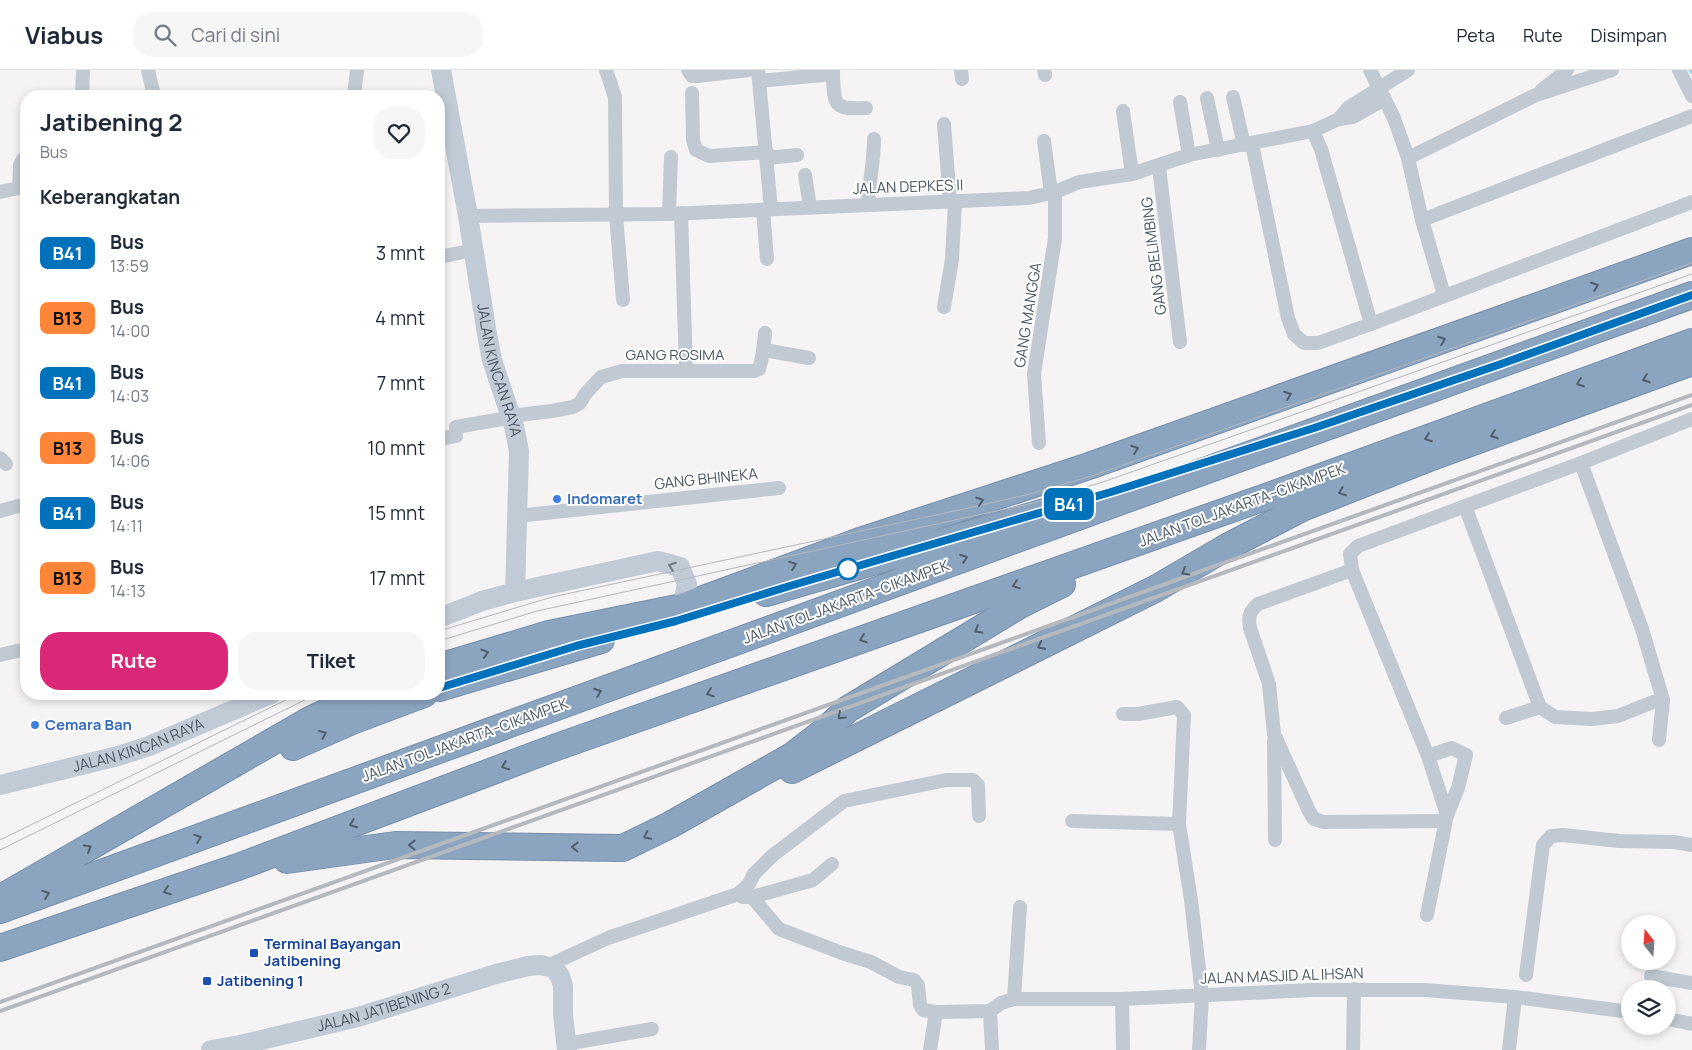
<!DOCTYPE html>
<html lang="id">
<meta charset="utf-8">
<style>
body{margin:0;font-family:Manrope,sans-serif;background:#f6f6f7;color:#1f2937;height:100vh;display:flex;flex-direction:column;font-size:19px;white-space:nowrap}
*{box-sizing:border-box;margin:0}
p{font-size:16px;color:#747a83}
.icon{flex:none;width:28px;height:28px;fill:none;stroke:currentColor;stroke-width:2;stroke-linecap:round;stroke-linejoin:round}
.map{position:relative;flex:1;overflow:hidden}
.drawer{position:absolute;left:20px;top:20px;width:425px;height:610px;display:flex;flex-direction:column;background:#fff;border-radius:20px;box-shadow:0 2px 8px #0003}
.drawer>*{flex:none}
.badge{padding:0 10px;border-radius:8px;font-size:18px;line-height:32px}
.needle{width:32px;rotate:343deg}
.buttons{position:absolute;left:1621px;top:845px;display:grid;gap:10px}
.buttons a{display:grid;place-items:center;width:55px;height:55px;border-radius:50%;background:#fff;box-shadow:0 2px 8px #0003;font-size:25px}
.map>.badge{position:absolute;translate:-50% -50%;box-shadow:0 0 0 2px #fff}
h2{padding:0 20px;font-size:19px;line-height:45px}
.round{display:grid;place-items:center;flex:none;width:52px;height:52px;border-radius:20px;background:#f6f6f7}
.summary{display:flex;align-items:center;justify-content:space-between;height:85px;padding:0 20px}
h1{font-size:24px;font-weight:700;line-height:38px}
.cta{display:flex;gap:10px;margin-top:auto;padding:10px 20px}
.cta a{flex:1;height:58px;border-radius:20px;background:#db2777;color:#fff;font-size:20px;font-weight:700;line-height:58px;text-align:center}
.cta a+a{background:#f6f6f7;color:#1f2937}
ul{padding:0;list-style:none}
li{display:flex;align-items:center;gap:15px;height:65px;padding:0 20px}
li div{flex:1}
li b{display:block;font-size:19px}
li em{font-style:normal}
li .badge{min-width:55px;font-weight:700;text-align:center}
header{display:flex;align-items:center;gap:30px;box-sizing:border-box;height:70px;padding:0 25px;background:#fff;border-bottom:1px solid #e0e1e3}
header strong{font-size:24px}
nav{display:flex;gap:28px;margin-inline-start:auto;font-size:18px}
.search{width:350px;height:45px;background:#f6f6f7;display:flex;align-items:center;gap:12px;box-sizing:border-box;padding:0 18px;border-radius:20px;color:#747a83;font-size:19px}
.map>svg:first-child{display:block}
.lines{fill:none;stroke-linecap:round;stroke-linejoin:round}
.stream{stroke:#90daee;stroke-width:4.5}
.highway-casing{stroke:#7690ad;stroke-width:28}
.street{stroke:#c1cad2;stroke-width:14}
.secondary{stroke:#c1cbd6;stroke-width:20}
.highway{stroke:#8ba5c1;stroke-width:26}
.tram{stroke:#b5b8bd;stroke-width:1}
.rail{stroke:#b5b8bd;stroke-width:4}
.oneway{stroke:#505e6b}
.oneway2{stroke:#6e7984}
.line-casing{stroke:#fff;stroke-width:11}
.line{stroke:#0072bc;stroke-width:8}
.shop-dot{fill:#3f7fe0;stroke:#fff;stroke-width:2}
.stop-dot{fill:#fff;stroke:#0072bc;stroke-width:2.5}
.transit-dot{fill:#1a4fb4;stroke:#fff;stroke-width:2}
.labels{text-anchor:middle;stroke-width:4;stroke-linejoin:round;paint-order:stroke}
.street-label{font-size:15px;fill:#4a5661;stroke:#fff}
.shop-label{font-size:15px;font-weight:bold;fill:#366cbe;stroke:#fff;text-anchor:start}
.transit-label{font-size:15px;font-weight:bold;fill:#164399;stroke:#fff;text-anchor:start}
</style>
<header>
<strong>Viabus</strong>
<div class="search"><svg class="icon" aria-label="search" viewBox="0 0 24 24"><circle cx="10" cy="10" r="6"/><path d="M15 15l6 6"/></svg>Cari di sini</div>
<nav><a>Peta</a><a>Rute</a><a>Disimpan</a></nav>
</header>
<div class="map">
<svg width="1692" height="980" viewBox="0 0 1692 980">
<rect width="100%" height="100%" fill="#f5f3f3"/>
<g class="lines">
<path class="stream" d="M1691,0L1692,2"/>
<g class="highway-casing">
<g id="highway">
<path d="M766,523L1048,441"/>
<path d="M439,597L549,564L682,537L863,470L1089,396L1692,181"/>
<path d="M439,618L601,570"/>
<path d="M293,677L352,651L424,624"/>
<path d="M792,700L1155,519L1227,477L1302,438L1437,385L1692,292"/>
<path d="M287,790L395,775L623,778L670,755L792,686L823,662L848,639L1020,535L1062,514"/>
<path d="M4,826L310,650L365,624"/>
<path d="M0,840L1135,426L1692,225"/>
<path d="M0,878L238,797L551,679L1277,423L1692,272"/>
</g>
</g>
<g class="street">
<path d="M148,0L154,26"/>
<path d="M606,0L615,27L616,145L623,230"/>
<path d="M688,0L692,6H697L749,0"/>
<path d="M758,0L771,139"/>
<path d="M961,0L962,9"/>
<path d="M1044,0L1045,5"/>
<path d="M1370,0L1394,48L1408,88L1422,150L1444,225"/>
<path d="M1679,0L1692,26"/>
<path d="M833,4C834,35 833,40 866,38"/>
<path d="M759,11L833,4V0"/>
<path d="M1542,20L1567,0"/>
<path d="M692,23L693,70L696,80L709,86L767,82"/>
<path d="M82,26L83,0"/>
<path d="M354,26L357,0"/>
<path d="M1233,27L1244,75"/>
<path d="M1207,28L1218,80"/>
<path d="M1180,32L1189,85"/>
<path d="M1123,41L1132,104"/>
<path d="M1339,49L1348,38L1408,0"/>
<path d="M944,54L950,132"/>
<path d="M1313,61L1321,79L1371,254"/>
<path d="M1044,71L1051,123"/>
<path d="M1252,74L1288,248L1294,264L1304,273H1318L1371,254L1692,132"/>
<path d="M767,88L797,85"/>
<path d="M1408,88L1536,25L1612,0"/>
<path d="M1159,97L1180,272"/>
<path d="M805,105L810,137"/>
<path d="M0,122L19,118L20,95L24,88H26"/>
<path d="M868,135C869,111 874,92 874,69"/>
<path d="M763,140L767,189"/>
<path d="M681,143L686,300"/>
<path d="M669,144L671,87"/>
<path d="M468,146L669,144L1029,128L1055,122L1079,112L1132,104L1189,85L1313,61L1339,49L1353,47L1385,29"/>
<path d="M1422,150L1692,46"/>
<path d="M439,187L474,180"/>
<path d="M944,237L952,189L955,132"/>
<path d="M764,280L809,288"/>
<path d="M510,346L552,341L573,337L580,333L586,323L601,307L622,301H754L759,299C763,287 764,275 765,263"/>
<path d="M439,369L456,366V357L502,349"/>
<path d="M1039,373L1034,304L1055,168V122"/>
<path d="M0,388L6,394"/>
<path d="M1581,393L1642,559L1663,630L1659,670"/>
<path d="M1465,436L1540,637L1555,647L1592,649L1618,646L1653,632L1663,630"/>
<path d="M0,441L26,434"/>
<path d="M517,446L779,418"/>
<path d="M1352,500L1428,686L1447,745L1427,845"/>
<path d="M0,585L26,579"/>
<path d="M1123,644H1138L1177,637L1184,645L1179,754L1191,830L1202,925L1199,980"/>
<path d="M1506,648L1540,637"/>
<path d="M1274,671L1275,770"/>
<path d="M1428,686L1452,678L1466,685L1458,718L1447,745"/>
<path d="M1072,751L1179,754"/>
<path d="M1445,751L1324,752L1314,749L1309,741L1274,664L1269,614L1250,558C1248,547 1249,542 1258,534L1352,500L1350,484L1358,476L1581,393L1692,349"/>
<path d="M738,824L742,827H752L779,859L842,883L871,892L899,907L914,910L918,915L920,935L923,940L936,942L990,941L1001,933L1014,929H1122L1312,920H1425L1515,927L1630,942"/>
<path d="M752,827L813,810L832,794"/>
<path d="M547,896L608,868L738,824L749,814L754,804L772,786L844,731L946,710H973L978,715L979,746"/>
<path d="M1526,905L1543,775L1551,766L1563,765L1619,771L1674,772L1692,775"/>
<path d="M1651,906L1692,913"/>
<path d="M1014,929L1020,837"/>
<path d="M1122,929L1123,980"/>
<path d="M990,941L992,980"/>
<path d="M1668,949L1692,954"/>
<path d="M566,974L652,959"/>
<path d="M930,980L936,942"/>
<path d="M1353,980L1354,919"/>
<path d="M1509,980L1515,927"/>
</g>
<g class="secondary">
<path id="s1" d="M441,0L468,146L487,264L492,290L514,356L519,381L515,522"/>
<path d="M439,548L482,531L515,522L658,491L680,497L687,514L682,537"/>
<path id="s2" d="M0,715L118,686L149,676L271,624"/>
<path id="s3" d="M211,980L240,975L358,947L496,904L528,896L541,895L554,898L560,906L563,916V944L567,980"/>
</g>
<use href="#highway" class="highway"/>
<g class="tram">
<path d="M439,561L552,527L964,439L1030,424L1098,404L1692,193"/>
<path d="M439,571L537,541L1033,433L1103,412L1692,204"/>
<path d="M0,770L298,624"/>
<path d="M0,780L317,624"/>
</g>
<g class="rail">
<path d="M0,932L1692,325"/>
<path d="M0,941L1692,335"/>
</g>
</g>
<defs><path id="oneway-chevron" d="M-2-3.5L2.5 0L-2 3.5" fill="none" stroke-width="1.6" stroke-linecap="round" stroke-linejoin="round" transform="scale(1.25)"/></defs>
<g class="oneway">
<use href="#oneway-chevron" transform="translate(1595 216) rotate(-20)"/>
<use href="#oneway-chevron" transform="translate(1442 270) rotate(-20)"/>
<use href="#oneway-chevron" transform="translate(1646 309) rotate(160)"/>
<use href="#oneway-chevron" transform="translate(1580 313) rotate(160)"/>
<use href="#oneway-chevron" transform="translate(1288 325) rotate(-20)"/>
<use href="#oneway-chevron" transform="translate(1494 365) rotate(160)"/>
<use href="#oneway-chevron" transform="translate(1428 368) rotate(160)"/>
<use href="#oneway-chevron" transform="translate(1135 379) rotate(-20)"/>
<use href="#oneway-chevron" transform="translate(1342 422) rotate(159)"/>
<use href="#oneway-chevron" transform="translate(980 431) rotate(-18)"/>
<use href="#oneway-chevron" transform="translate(964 488) rotate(-20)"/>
<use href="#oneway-chevron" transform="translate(793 495) rotate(-20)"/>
<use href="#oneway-chevron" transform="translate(1185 502) rotate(150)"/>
<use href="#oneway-chevron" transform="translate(1016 515) rotate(161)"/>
<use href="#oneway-chevron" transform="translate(978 560) rotate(149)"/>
<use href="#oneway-chevron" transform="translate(863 569) rotate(161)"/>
<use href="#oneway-chevron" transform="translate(1041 576) rotate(153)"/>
<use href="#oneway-chevron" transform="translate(485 583) rotate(-17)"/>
<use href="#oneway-chevron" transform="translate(598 622) rotate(-20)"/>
<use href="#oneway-chevron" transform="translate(710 623) rotate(161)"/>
<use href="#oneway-chevron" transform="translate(841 646) rotate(137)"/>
<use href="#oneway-chevron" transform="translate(323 664) rotate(-23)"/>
<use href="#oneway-chevron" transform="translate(505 696) rotate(159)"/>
<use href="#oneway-chevron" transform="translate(353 754) rotate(159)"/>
<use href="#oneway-chevron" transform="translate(647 766) rotate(153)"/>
<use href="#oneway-chevron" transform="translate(198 768) rotate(-20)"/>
<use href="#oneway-chevron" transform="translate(412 775) rotate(-179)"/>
<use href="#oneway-chevron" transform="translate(575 777) rotate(-179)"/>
<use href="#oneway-chevron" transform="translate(88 778) rotate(-30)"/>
<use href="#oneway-chevron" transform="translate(167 821) rotate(161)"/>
<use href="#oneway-chevron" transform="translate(46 824) rotate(-20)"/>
</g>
<use class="oneway2" href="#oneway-chevron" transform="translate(672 496) rotate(-160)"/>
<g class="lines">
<g class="line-casing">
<path id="line" d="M439,618L576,576L676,551L793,515L1111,422L1314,358L1501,294L1692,225"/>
</g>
<use href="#line" class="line"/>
</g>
<g class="shop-dot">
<circle cx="557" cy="429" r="5"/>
<circle cx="35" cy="655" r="5"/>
</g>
<circle class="stop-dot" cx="848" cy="499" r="10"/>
<g class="transit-dot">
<rect x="249" y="878" width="10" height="10" rx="2.5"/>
<rect x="202" y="906" width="10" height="10" rx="2.5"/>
</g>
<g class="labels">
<g class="street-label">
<text transform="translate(908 117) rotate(-2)" y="5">JALAN DEPKES II</text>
<text transform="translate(1154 186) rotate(-97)" y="5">GANG BELIMBING</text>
<text transform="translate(1028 245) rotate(-81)" y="5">GANG MANGGA</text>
<text x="675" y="290">GANG ROSIMA</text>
<text dy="5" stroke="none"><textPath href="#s1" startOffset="306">JALAN KINCAN RAYA</textPath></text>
<text transform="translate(706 409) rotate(-6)" y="5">GANG BHINEKA</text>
<text transform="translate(1242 435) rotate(-20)" y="5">JALAN TOL JAKARTA–CIKAMPEK</text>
<text transform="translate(846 532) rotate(-20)" y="5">JALAN TOL JAKARTA–CIKAMPEK</text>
<text transform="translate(465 670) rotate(-20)" y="5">JALAN TOL JAKARTA–CIKAMPEK</text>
<text dy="5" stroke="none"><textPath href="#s2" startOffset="144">JALAN KINCAN RAYA</textPath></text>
<text transform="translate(1282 906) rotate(-2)" y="5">JALAN MASJID AL IHSAN</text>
<text dy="5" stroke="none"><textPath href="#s3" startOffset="178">JALAN JATIBENING 2</textPath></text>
</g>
<g class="shop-label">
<text x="567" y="434">Indomaret</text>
<text x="45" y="660">Cemara Ban</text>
</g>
<g class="transit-label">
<text x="264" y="879">Terminal Bayangan<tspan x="264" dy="17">Jatibening</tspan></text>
<text x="217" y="916">Jatibening 1</text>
</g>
</g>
</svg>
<div class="buttons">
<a><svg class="needle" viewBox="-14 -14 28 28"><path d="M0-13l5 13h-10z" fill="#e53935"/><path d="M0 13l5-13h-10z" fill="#747a83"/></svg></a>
<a><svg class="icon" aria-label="layers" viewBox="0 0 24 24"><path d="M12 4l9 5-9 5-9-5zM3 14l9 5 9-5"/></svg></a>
</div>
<b class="badge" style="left:1069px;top:434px;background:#0072bc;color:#fff">B41</b>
<section class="drawer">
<div class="summary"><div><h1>Jatibening 2</h1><p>Bus</p></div><a class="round"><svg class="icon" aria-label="heart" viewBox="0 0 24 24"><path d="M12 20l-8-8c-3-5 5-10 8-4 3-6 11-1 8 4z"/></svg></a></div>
<h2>Keberangkatan</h2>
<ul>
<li><span class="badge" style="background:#0072bc;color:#fff">B41</span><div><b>Bus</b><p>13:59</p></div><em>3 mnt</em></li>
<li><span class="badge" style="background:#ff8638;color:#111">B13</span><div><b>Bus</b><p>14:00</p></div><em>4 mnt</em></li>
<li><span class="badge" style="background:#0072bc;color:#fff">B41</span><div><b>Bus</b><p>14:03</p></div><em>7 mnt</em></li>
<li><span class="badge" style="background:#ff8638;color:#111">B13</span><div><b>Bus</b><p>14:06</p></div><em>10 mnt</em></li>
<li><span class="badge" style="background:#0072bc;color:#fff">B41</span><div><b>Bus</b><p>14:11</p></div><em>15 mnt</em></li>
<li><span class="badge" style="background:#ff8638;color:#111">B13</span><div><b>Bus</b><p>14:13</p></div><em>17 mnt</em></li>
</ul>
<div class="cta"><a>Rute</a><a>Tiket</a></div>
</section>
</div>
